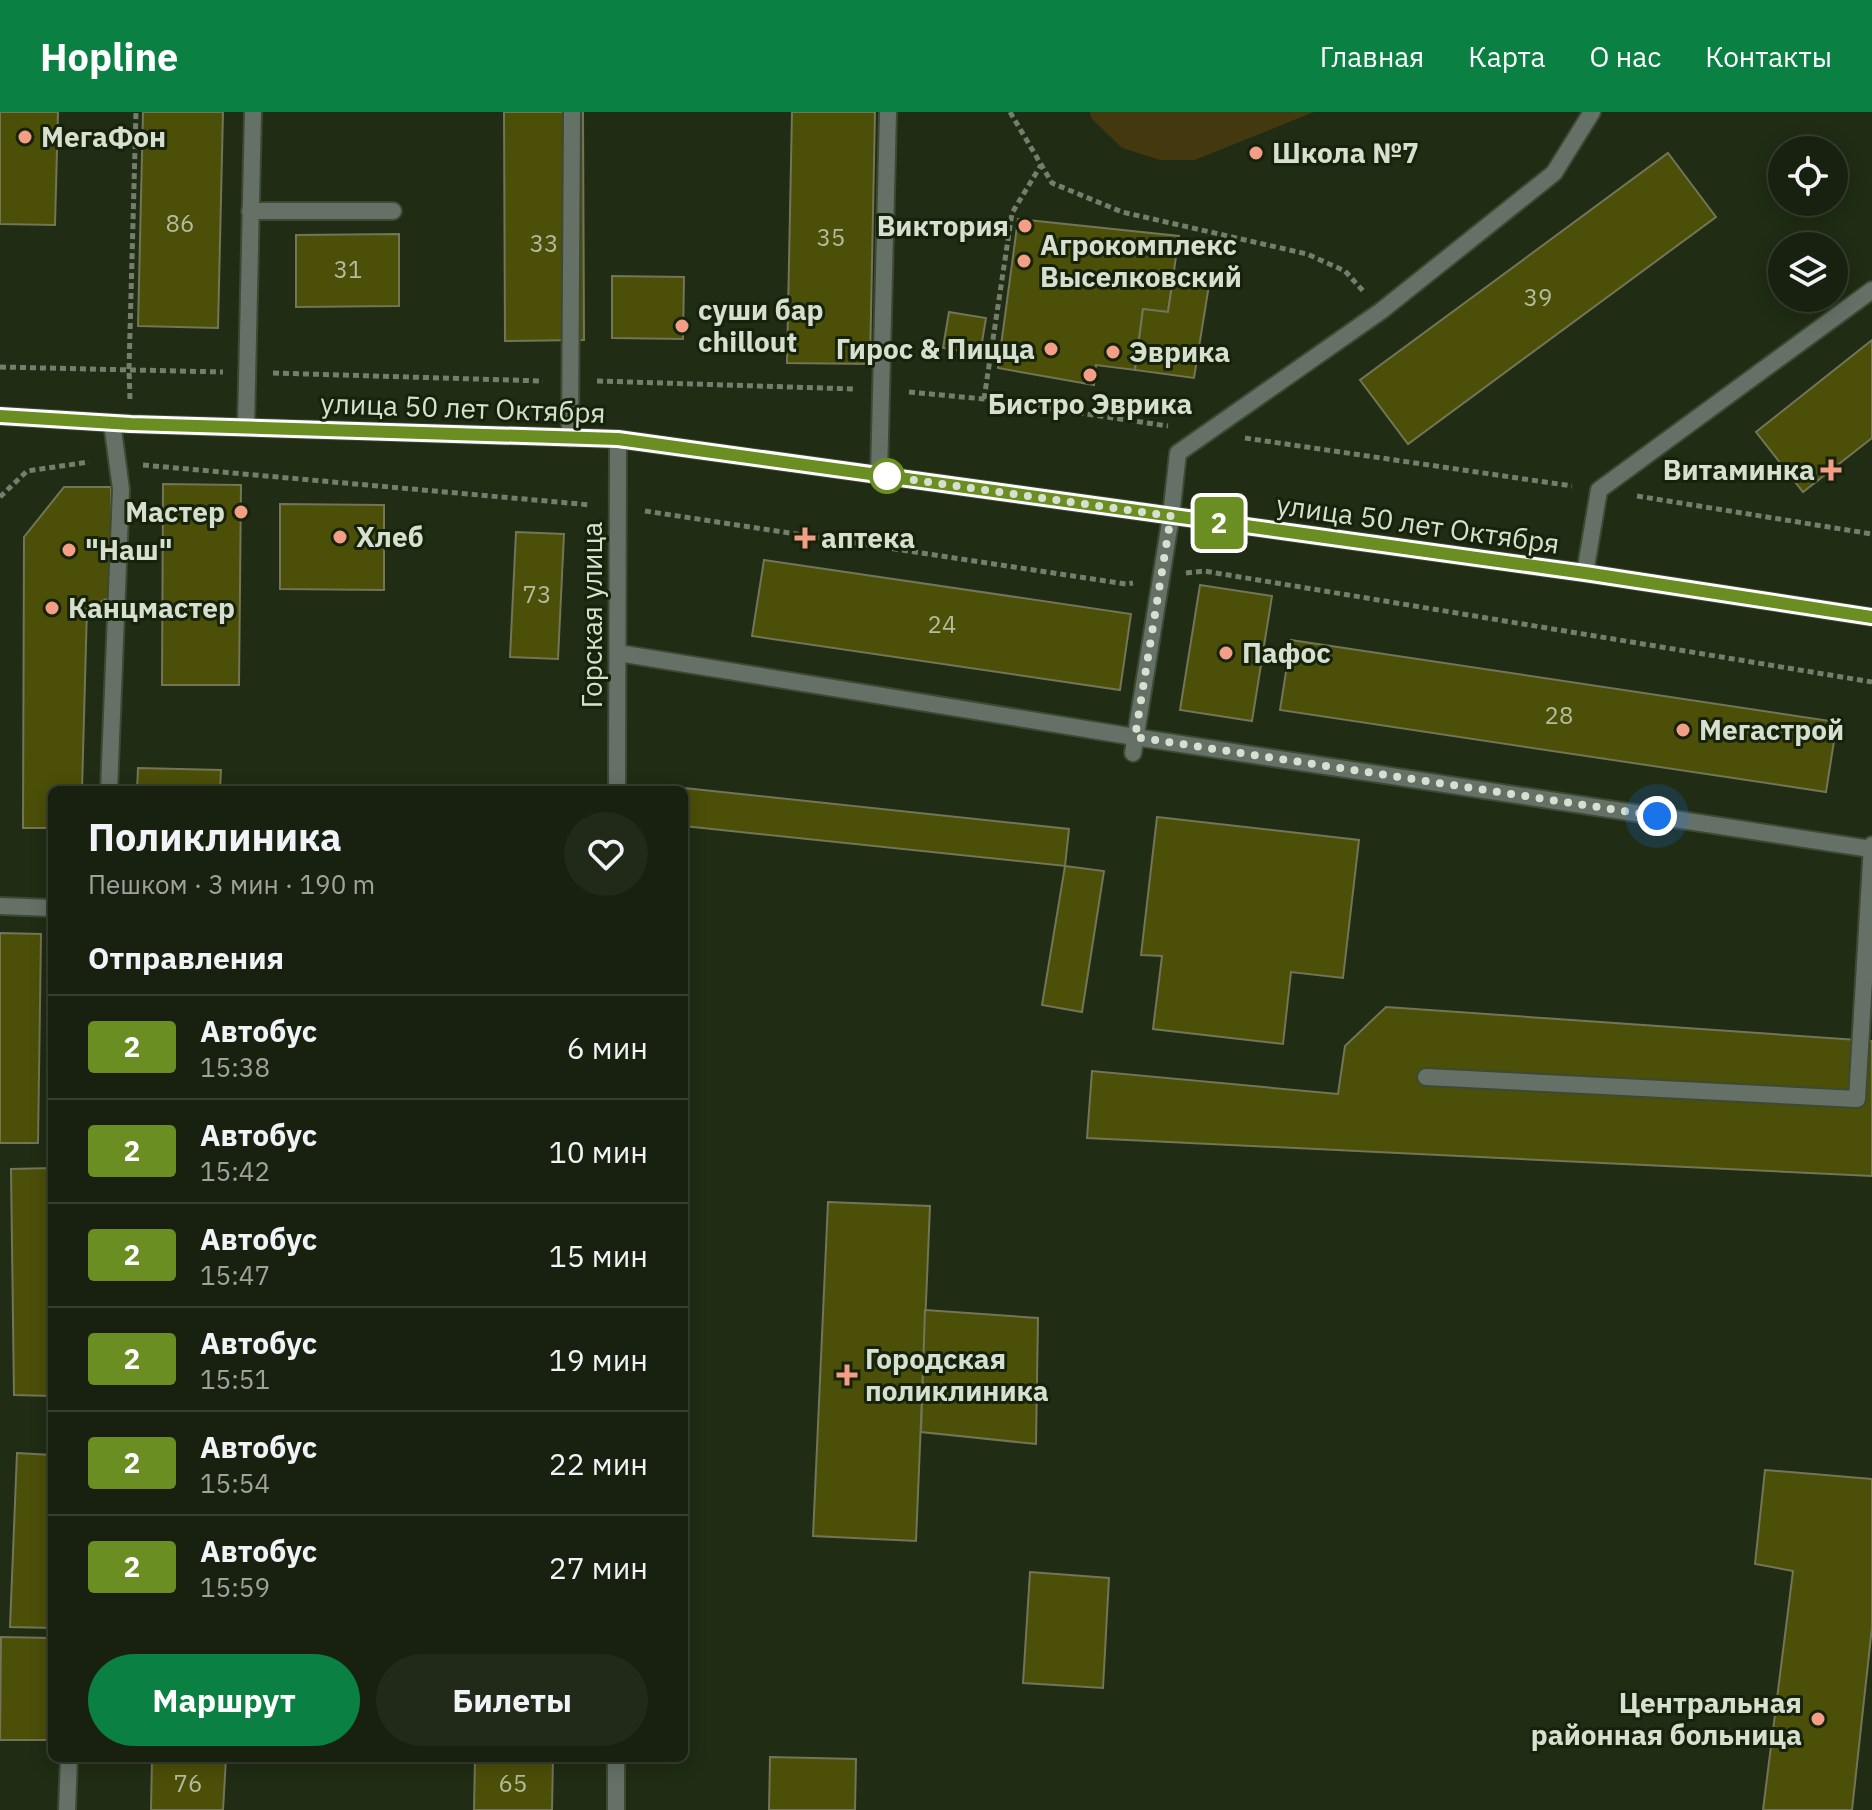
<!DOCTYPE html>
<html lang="ru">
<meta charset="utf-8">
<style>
body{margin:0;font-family:"IBM Plex Sans",sans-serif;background:#212918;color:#f1f3f6;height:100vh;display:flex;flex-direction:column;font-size:30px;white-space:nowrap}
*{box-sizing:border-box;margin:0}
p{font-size:26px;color:#9fa39e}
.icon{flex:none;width:44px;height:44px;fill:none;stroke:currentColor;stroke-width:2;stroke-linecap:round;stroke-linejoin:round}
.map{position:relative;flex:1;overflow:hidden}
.details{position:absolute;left:48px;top:674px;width:640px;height:976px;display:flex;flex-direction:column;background:#18210f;border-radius:12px;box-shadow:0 4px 20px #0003,0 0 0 2px #363e2f}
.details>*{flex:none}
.badge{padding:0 16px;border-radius:6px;font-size:28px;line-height:52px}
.controls{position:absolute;left:1768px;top:24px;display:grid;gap:16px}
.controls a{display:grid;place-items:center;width:80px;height:80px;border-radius:50%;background:#18210f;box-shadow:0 4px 20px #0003,0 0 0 2px #363e2f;font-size:40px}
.you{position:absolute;width:40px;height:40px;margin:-20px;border:6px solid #fff;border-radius:50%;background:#1a73e8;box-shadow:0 0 0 12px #1a73e833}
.map>.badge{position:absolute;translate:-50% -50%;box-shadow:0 0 0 4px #fff}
h2{padding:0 40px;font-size:30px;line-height:72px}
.round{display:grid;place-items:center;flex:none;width:84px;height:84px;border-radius:42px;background:#212918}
.overview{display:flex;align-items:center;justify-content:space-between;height:136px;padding:0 40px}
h1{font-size:38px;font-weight:800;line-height:60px}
.cta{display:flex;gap:16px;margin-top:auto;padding:16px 40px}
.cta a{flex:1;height:92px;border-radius:48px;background:#0b8043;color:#fff;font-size:32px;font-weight:800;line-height:92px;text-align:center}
.cta a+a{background:#212918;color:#f1f3f6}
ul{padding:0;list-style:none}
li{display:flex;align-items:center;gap:24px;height:104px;padding:0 40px;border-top:2px solid #363e2f}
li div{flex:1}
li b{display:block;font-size:30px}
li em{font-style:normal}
li .badge{min-width:88px;font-weight:700;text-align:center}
header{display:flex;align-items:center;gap:48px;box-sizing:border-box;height:112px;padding:0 40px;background:#0b8043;color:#fff}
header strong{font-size:38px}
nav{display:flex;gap:44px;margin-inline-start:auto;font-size:28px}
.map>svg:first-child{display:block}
.green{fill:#44380f}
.building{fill:#4c4f08;stroke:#727556;stroke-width:2}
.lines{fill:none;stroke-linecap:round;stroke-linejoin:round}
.service-casing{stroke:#3d4932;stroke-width:20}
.minor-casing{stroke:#3d4932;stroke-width:20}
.secondary-casing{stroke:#3d4932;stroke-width:20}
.path{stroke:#747f6b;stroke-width:5;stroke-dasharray:6 4;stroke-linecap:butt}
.service{stroke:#657167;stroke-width:16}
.minor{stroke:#657167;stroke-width:16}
.secondary{stroke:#879a8a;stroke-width:16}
.line-casing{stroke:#fff;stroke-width:18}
.line{stroke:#6b8e23;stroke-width:12}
.walk{stroke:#d7e0d0;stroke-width:8;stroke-dasharray:0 14.4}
.poi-dot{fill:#f49e87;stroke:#16230a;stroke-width:3}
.stop-dot{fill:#fff;stroke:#6b8e23;stroke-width:4}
.labels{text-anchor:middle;stroke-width:6;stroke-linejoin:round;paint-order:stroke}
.number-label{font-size:24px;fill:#b4bc9e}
.poi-label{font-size:28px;font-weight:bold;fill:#d7e0d0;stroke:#16230a;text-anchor:start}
.street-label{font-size:28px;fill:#d7e0d0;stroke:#16230a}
</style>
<header>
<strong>Hopline</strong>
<nav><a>Главная</a><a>Карта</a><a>О нас</a><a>Контакты</a></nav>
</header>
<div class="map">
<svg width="1872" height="1698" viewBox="0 0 1872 1698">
<rect width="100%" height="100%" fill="#202c14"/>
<path class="green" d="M1090,0H1314L1195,48H1160L1122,36L1091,6Z"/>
<g class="building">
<path d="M0,0H58L55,113L0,112Z"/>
<path d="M143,0H223L218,216L138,214Z"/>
<path d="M504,0H583L584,228L505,229Z"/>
<path d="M792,0H875L870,252L787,251Z"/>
<path d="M1668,41L1716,105L1408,332L1360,268Z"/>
<path d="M1018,107L1179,124L1168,200L1143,197L1135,258L1096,253L1094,273L998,256Z"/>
<path d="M399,122V194L296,195V123Z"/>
<path d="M612,164L684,165L683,227L612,226Z"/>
<path d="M1173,167L1209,173L1194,266L1135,258L1143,197L1168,200Z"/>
<path d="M949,200L986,206L980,242L943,236Z"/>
<path d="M1872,228V326L1803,380L1756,320Z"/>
<path d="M163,372L241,373L239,573H162Z"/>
<path d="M64,375H111V485L87,496L82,678H52V716H23L24,425Z"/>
<path d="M280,392L384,393V478L280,477Z"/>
<path d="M516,420L564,422L558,547L510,545Z"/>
<path d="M764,448L1131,502L1120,578L752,524Z"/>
<path d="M1200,473L1272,484L1252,609L1180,598Z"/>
<path d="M1291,528L1837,610L1826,680L1280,598Z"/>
<path d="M138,656L221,658L220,678H137Z"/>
<path d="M675,675L1069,717L1065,754L684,714V678H674Z"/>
<path d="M1157,705L1359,728L1343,866L1291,860L1283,932L1153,917L1162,844L1141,843Z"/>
<path d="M1065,754L1104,759L1082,900L1042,893Z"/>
<path d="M0,821L41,822L38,1031H0Z"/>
<path d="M1386,895L1872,929V1064L1087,1026L1092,959L1338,982L1345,934Z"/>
<path d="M52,1056V1284L14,1283L11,1057Z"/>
<path d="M828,1090L930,1094L916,1429L813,1424Z"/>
<path d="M925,1198L1038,1206L1036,1332L921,1320Z"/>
<path d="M17,1341L52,1343V1516L10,1515Z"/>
<path d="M1765,1358L1872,1367V1515L1852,1698H1763L1793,1459L1755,1452Z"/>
<path d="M1030,1460L1109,1466L1103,1576L1023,1571Z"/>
<path d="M1,1525L52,1526V1628H0Z"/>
<path d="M770,1645L856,1647L855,1698H769Z"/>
<path d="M152,1646H226L223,1698H151Z"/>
<path d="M475,1646H553L552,1698H474Z"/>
</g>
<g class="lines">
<g class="service-casing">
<g id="service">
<path d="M250,99H393"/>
<path d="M246,314L253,0"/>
<path d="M570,326L572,0"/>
<path d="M879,363L888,0"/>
<path d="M1585,461L1599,378L1872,178"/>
<path d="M618,541L1135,625L1871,737"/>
<path d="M1133,641L1171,404L1178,341L1381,199L1554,61L1592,0"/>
<path d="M109,678L121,377L112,311"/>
<path d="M0,794L52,796"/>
<path d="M1426,965L1857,987L1872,733"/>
<path d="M67,1698L69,1646"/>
</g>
</g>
<g class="minor-casing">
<g id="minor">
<path d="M617,678L618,327"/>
<path d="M616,1698V1646"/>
</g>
</g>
<g class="secondary-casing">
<path id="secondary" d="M0,304L131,312L618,327L1585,461L1872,505"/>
</g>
<g class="path">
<path d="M1010,0L1052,71L1122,100L1307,142L1345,159L1365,181"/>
<path d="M0,255L223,260"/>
<path d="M273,261L543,269"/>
<path d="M597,269L855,277"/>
<path d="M909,280L984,287L1168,314"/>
<path d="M130,287L129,257L136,0"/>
<path d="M984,287L1012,101L1041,53"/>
<path d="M1245,326L1572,374"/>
<path d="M143,353L591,393"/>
<path d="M1637,384L1872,422"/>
<path d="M0,385L27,359L89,350"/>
<path d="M645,399L1126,472L1133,471"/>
<path d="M1186,461L1204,459L1872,570"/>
</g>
<use href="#service" class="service"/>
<use href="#minor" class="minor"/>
<use href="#secondary" class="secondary"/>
</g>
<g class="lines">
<g class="line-casing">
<path id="line" d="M0,304L131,312L618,327L1585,461L1872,505"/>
</g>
<use href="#line" class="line"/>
<path class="walk" d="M887,364L879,363L1171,404L1135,625L1657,704"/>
</g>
<g class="poi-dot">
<circle cx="25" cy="25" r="8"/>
<circle cx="1256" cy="41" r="8"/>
<circle cx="1025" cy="114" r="8"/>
<circle cx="1024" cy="149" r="8"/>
<circle cx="682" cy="214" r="8"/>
<circle cx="1051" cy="237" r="8"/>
<circle cx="1113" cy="240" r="8"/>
<circle cx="1090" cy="263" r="8"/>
<path d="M1827 346h8v8h8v8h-8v8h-8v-8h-8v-8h8z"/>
<circle cx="241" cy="400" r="8"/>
<circle cx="340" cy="425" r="8"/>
<path d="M801 414h8v8h8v8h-8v8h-8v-8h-8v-8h8z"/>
<circle cx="69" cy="438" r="8"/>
<circle cx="52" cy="496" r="8"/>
<circle cx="1226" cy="541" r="8"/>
<circle cx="1683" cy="618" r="8"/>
<path d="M843 1251h8v8h8v8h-8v8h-8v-8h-8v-8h8z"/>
<circle cx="1818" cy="1607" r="8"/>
</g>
<circle class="stop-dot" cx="887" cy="364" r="16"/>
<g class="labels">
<g class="number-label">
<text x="180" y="120">86</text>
<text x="831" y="134">35</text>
<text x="544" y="140">33</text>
<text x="348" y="166">31</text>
<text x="1538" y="194">39</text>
<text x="537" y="491">73</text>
<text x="942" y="521">24</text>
<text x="1559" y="612">28</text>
<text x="188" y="1680">76</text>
<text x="513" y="1680">65</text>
</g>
<g class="poi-label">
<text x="41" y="35">МегаФон</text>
<text x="1272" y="51">Школа №7</text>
<text x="1009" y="124" text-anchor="end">Виктория</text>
<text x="1040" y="143">Агрокомплекс<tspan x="1040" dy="32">Выселковский</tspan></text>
<text x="698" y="208">суши бар<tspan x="698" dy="32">chillout</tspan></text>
<text x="1035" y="247" text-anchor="end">Гирос &amp; Пицца</text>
<text x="1129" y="250">Эврика</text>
<text x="1090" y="302" text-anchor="middle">Бистро Эврика</text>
<text x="1815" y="368" text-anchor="end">Витаминка</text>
<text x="225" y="410" text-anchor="end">Мастер</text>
<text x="356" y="435">Хлеб</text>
<text x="821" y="436">аптека</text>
<text x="85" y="448">"Наш"</text>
<text x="68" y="506">Канцмастер</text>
<text x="1242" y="551">Пафос</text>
<text x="1699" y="628">Мегастрой</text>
<text x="865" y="1257">Городская<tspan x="865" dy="32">поликлиника</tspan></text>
<text x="1802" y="1601" text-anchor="end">Центральная<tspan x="1802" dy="32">районная больница</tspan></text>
</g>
<g class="street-label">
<text transform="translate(463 296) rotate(2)" y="10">улица 50 лет Октября</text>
<text transform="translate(1418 412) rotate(8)" y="10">улица 50 лет Октября</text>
<text transform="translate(592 503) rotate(-90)" y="10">Горская улица</text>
</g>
</g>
</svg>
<div class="controls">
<a><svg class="icon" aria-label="locate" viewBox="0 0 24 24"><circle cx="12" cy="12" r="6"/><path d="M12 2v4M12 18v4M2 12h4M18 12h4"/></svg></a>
<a><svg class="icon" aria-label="layers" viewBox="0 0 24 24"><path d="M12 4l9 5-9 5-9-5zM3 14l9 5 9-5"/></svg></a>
</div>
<div class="you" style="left:1657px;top:704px"></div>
<b class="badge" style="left:1219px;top:411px;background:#6b8e23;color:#fff">2</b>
<section class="details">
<div class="overview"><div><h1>Поликлиника</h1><p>Пешком · 3 мин · 190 m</p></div><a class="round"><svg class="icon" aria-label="heart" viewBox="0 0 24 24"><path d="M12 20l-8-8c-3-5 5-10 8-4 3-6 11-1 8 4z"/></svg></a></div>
<h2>Отправления</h2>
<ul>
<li><span class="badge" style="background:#6b8e23;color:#fff">2</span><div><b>Автобус</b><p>15:38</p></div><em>6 мин</em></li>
<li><span class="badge" style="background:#6b8e23;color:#fff">2</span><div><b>Автобус</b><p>15:42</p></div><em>10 мин</em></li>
<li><span class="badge" style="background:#6b8e23;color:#fff">2</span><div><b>Автобус</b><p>15:47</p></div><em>15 мин</em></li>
<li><span class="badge" style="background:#6b8e23;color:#fff">2</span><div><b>Автобус</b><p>15:51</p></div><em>19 мин</em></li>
<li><span class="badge" style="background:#6b8e23;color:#fff">2</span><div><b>Автобус</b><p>15:54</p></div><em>22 мин</em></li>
<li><span class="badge" style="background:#6b8e23;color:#fff">2</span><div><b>Автобус</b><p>15:59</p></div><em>27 мин</em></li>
</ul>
<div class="cta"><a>Маршрут</a><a>Билеты</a></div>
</section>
</div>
